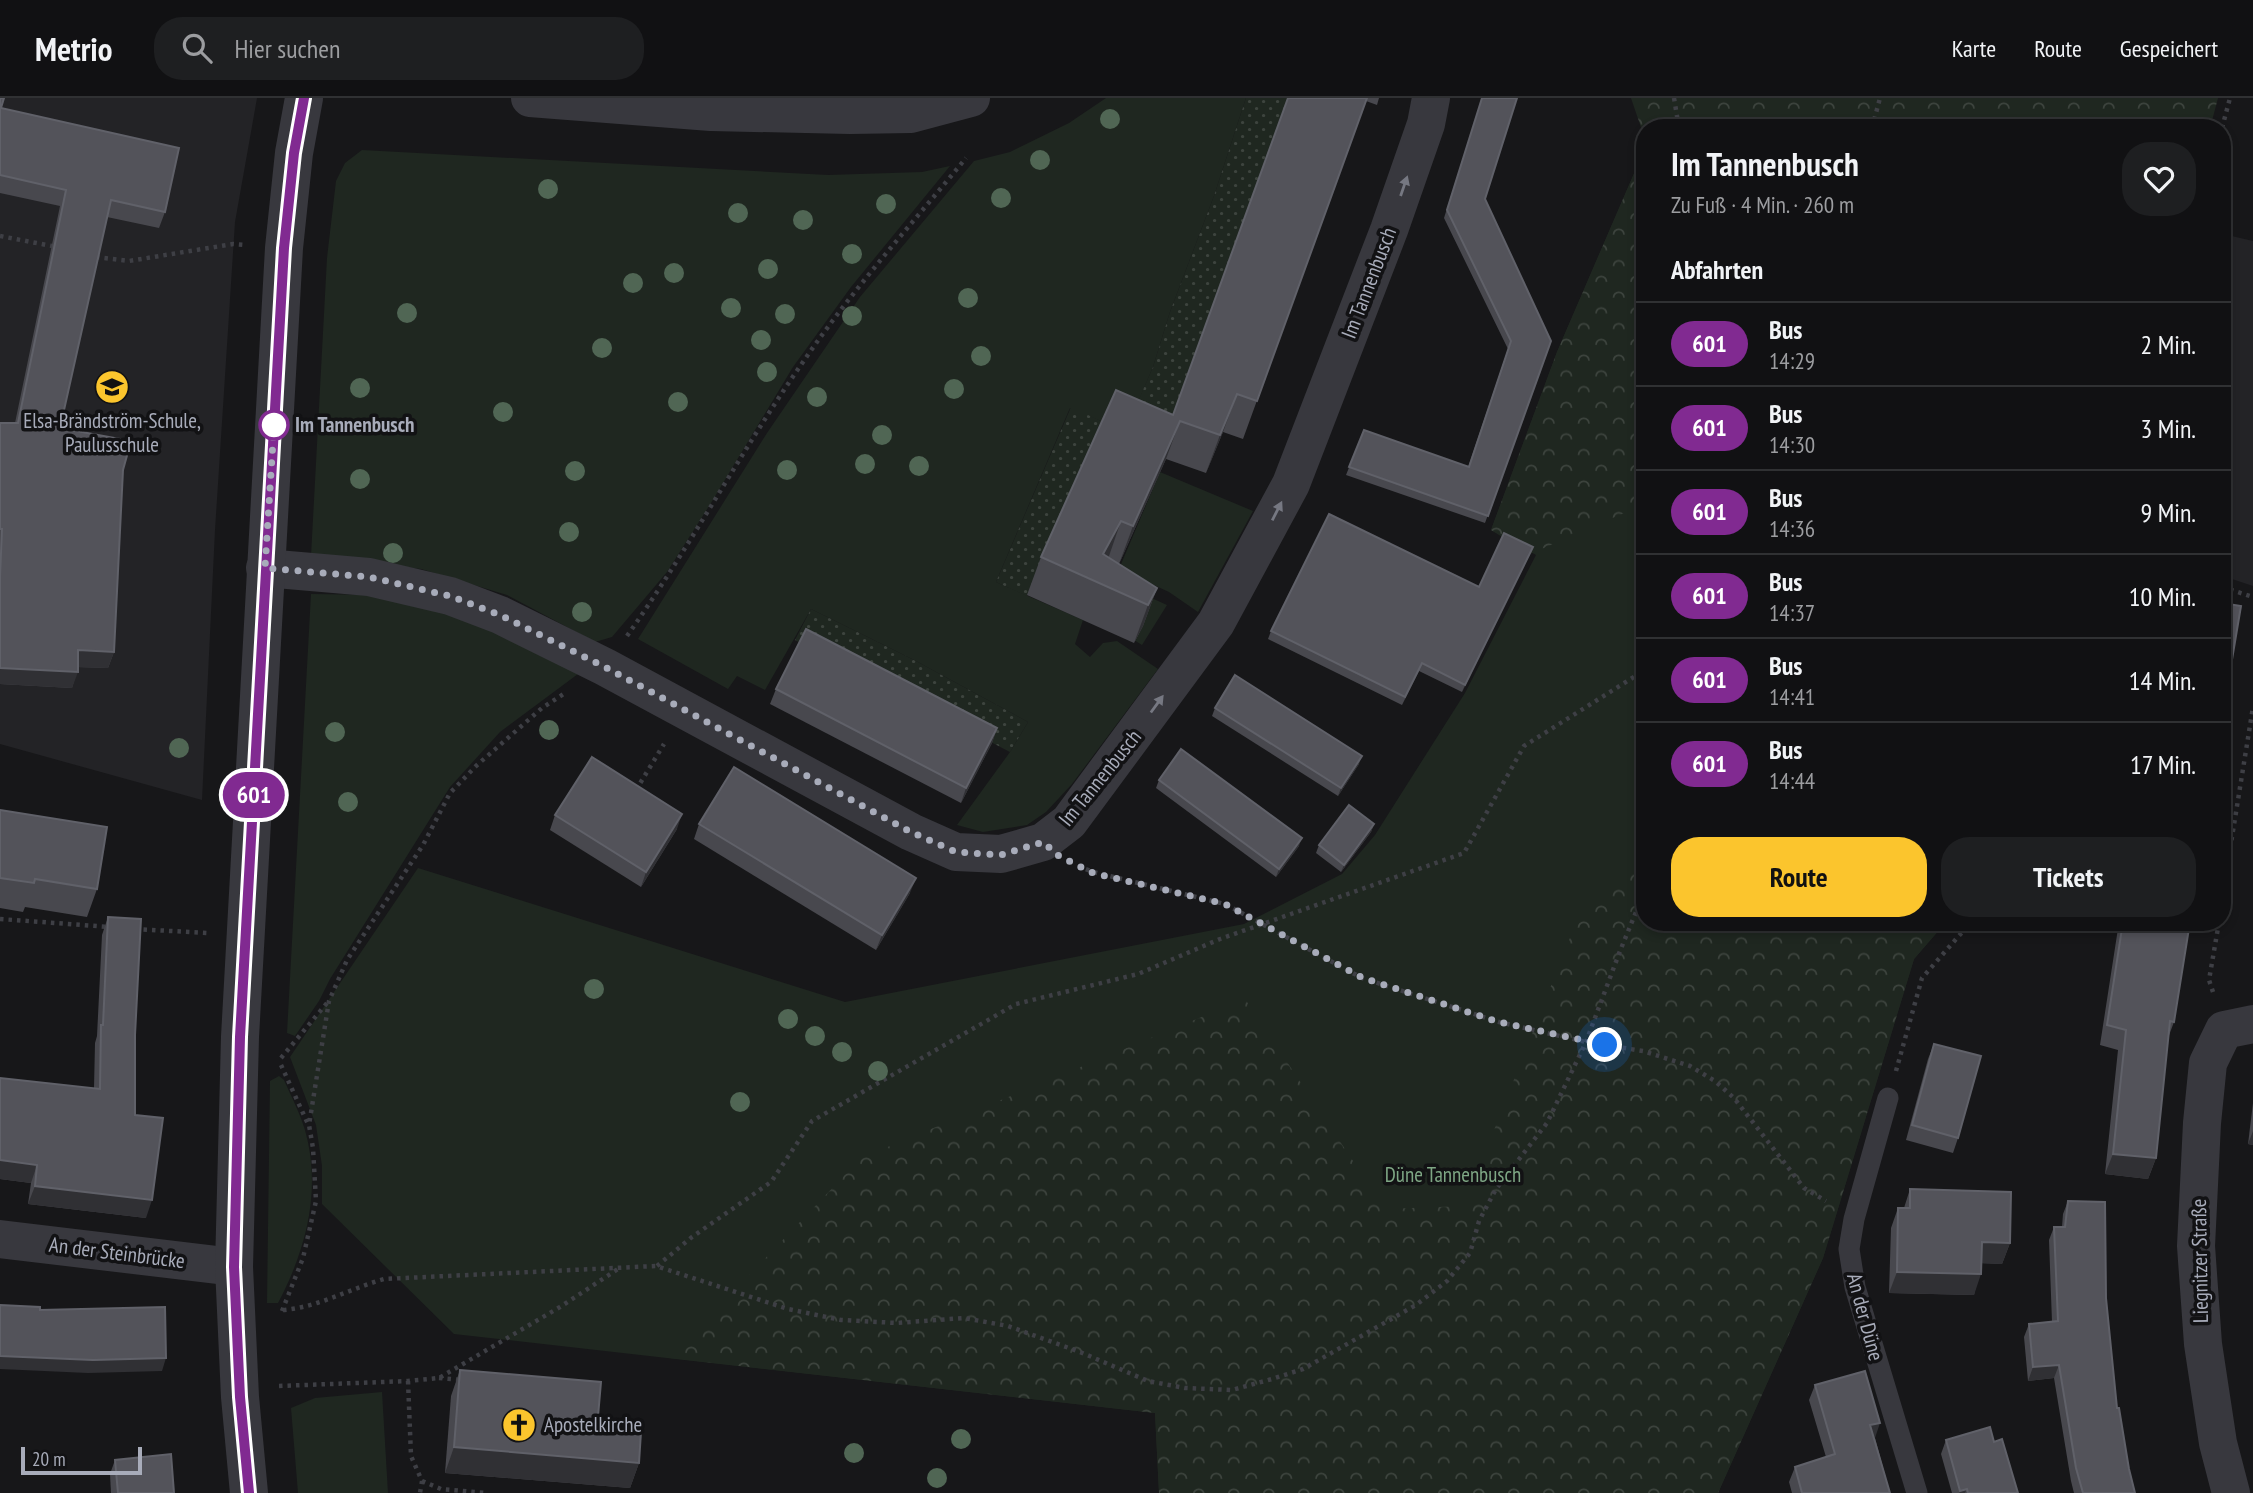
<!DOCTYPE html>
<html lang="de">
<meta charset="utf-8">
<style>
body{margin:0;font-family:"PT Sans Narrow",sans-serif;background:#1e1f21;color:#f1f3f6;height:100vh;display:flex;flex-direction:column;font-size:26px;white-space:nowrap}
*{box-sizing:border-box;margin:0}
p{font-size:23px;color:#9c9da0}
.icon{flex:none;width:38px;height:38px;fill:none;stroke:currentColor;stroke-width:2;stroke-linecap:round;stroke-linejoin:round}
.map{position:relative;flex:1;overflow:hidden}
.details{position:absolute;left:1636px;top:21px;width:595px;height:812px;display:flex;flex-direction:column;background:#111113;border-radius:28px;box-shadow:0 4px 10px #0003,0 0 0 2px #303133}
.details>*{flex:none}
.badge{padding:0 14px;border-radius:23px;font-size:24px;line-height:46px}
.scale{position:absolute;left:21px;bottom:18px;width:121px;box-sizing:border-box;padding-left:7px;border:4px solid #a8acba;border-top:0;font-size:19px;line-height:24px;white-space:nowrap;color:#a8acba;-webkit-text-stroke:5px #121214;paint-order:stroke}
.you{position:absolute;width:35px;height:35px;margin:-18px;border:5px solid #fff;border-radius:50%;background:#1a73e8;box-shadow:0 0 0 10px #1a73e833}
.map>.badge{position:absolute;translate:-50% -50%;box-shadow:0 0 0 4px #fff}
h2{padding:0 35px;font-size:26px;line-height:63px}
.round{display:grid;place-items:center;flex:none;width:74px;height:74px;border-radius:28px;background:#1e1f21}
.overview{display:flex;align-items:center;justify-content:space-between;height:119px;padding:0 35px}
h1{font-size:33px;font-weight:700;line-height:52px}
.cta{display:flex;gap:14px;margin-top:auto;padding:14px 35px}
.cta a{flex:1;height:80px;border-radius:28px;background:#fbc52d;color:#111;font-size:28px;font-weight:700;line-height:80px;text-align:center}
.cta a+a{background:#1e1f21;color:#f1f3f6}
ul{padding:0;list-style:none}
li{display:flex;align-items:center;gap:21px;height:84px;padding:0 35px;border-top:2px solid #303133}
li div{flex:1}
li b{display:block;font-size:26px}
li em{font-style:normal}
li .badge{min-width:77px;font-weight:700;text-align:center}
header{display:flex;align-items:center;gap:42px;box-sizing:border-box;height:98px;padding:0 35px;background:#111113;border-bottom:2px solid #303133}
header strong{font-size:33px}
nav{display:flex;gap:38px;margin-inline-start:auto;font-size:24px}
.search{width:490px;height:63px;background:#1e1f21;display:flex;align-items:center;gap:18px;box-sizing:border-box;padding:0 24px;border-radius:28px;color:#9c9da0;font-size:26px}
.map>svg:first-child{display:block}
.built{fill:#232326}
.green{fill:#1f2720}
.forest{fill:url(#forest-crowns)}
.garden{fill:url(#garden-dots)}
.lines{fill:none;stroke-linecap:round;stroke-linejoin:round}
.path{stroke:#3e3f45;stroke-width:4.5;stroke-dasharray:3.5 5;stroke-linecap:butt}
.service{stroke:#38383e;stroke-width:21}
.minor{stroke:#38383e;stroke-width:38}
.tertiary{stroke:#38383e;stroke-width:38}
.tree{fill:#506654}
.wall{fill:#48484e}
.shaded-wall{fill:#303034}
.building{fill:#53535a;stroke:#606169;stroke-width:2}
.oneway{fill:#767882}
.line-casing{stroke:#fff;stroke-width:16}
.line{stroke:#812a91;stroke-width:10}
.walk{stroke:#a8acba;stroke-width:7;stroke-dasharray:0 12.6}
.stop-dot{fill:#fff;stroke:#812a91;stroke-width:3.5}
.labels{text-anchor:middle;stroke-width:7;stroke-linejoin:round;paint-order:stroke}
.street-label{font-size:21px;fill:#a8acba;stroke:#121214}
.poi-label{font-size:21px;fill:#a8acba;stroke:#121214}
.stop-label{font-size:21px;font-weight:bold;fill:#a8acba;stroke:#121214;text-anchor:start}
.park-label{font-size:21px;fill:#7ea684;stroke:#121214}
</style>
<header>
<strong>Metrio</strong>
<div class="search"><svg class="icon" aria-label="search" viewBox="0 0 24 24"><circle cx="10" cy="10" r="6"/><path d="M15 15l6 6"/></svg>Hier suchen</div>
<nav><a>Karte</a><a>Route</a><a>Gespeichert</a></nav>
</header>
<div class="map">
<svg width="2253" height="1395" viewBox="0 0 2253 1395">
<defs>
<pattern id="forest-crowns" width="20" height="18" patternUnits="userSpaceOnUse" patternTransform="scale(1.75)"><rect width="20" height="18" fill="#1f2720"/><path d="M2 6a3 3 0 1 1 6 0M12 15a3 3 0 1 1 6 0" fill="none" stroke="#3d443e"/></pattern>
<pattern id="garden-dots" width="8" height="8" patternUnits="userSpaceOnUse" patternTransform="scale(1.75)"><rect width="8" height="8" fill="#1f2720"/><path d="M2 2h.1M6 6h.1" fill="none" stroke="#3d443e" stroke-width="1.8" stroke-linecap="round"/></pattern>
</defs>
<rect width="100%" height="100%" fill="#171719"/>
<g class="built">
<path d="M0,0H257L235,124L215,432L202,702L0,646Z"/>
<path d="M2223,136L2253,143V488L2223,478Z"/>
</g>
<g class="green">
<path d="M1106,0H1246L1214,98L1170,214L1153,269L1123,340L1103,324L1070,310L996,484L1083,522L1075,546L1090,559L1103,545L1117,543L1158,571L1072,686L1046,714L1027,727L983,734L957,727L1010,654L1028,624L914,562L811,511L765,592L737,578L728,591L638,541L767,335L860,199L974,63L1010,54L1069,25Z"/>
<path d="M1645,50V824H1946L1914,861L1823,1160L1718,1395H1159L1155,1315L454,1236L322,1106V1068L316,1027L290,959L418,770L845,904L1244,826L1342,776L1375,737L1465,595L1536,457L1491,432L1557,254Z"/>
<path d="M362,52L828,77L922,74L950,68L851,189L793,269L711,405L667,474L612,539L595,544L507,497L421,471L311,458L327,160L336,83L345,65Z"/>
<path d="M1160,374L1253,413L1198,514L1169,494L1119,471Z"/>
<path d="M1136,493L1167,507L1142,547L1118,532Z"/>
<path d="M311,496L379,497L443,507L582,573L500,634L450,689L330,881L319,903L295,938L287,935Z"/>
<path d="M279,978L284,982C291,998 300,1015 305,1032C322,1092 306,1152 278,1205H267L270,983Z"/>
<path d="M382,1294L388,1395H298L291,1310L315,1300Z"/>
</g>
<g class="forest">
<path d="M1631,0H2218L2210,30H1645V41Z"/>
<path d="M1645,50V406L1530,456L1491,432L1557,254Z"/>
<path d="M1645,749V824H1946L1914,861L1823,1160L1718,1395H1159L1155,1315L670,1260L861,1060L1245,901L1385,1111L1464,1108L1573,832Z"/>
</g>
<g class="garden">
<path d="M1246,0H1288L1166,336L1130,322L1153,269L1170,214L1214,98Z"/>
<path d="M1071,309L1103,324L1102,330L1027,498L996,484Z"/>
<path d="M811,511L914,562L1028,624L1010,654L795,542Z"/>
</g>
<g class="lines">
<g class="path">
<path d="M1674,0L1679,30"/>
<path d="M1872,30L1880,0"/>
<path d="M2222,30L2230,0"/>
<path d="M0,138L52,148"/>
<path d="M96,159L129,163L233,146L244,147"/>
<path d="M2222,489L2253,499"/>
<path d="M627,538C690,449 741,353 803,264C852,192 911,127 966,60"/>
<path d="M636,692L664,646"/>
<path d="M1078,768L1093,774L1225,806L1362,880L1499,924L1586,944L1643,953L1690,968L1715,983L1734,1000L1804,1090L1826,1103"/>
<path d="M2222,801L2253,609"/>
<path d="M0,821L109,829"/>
<path d="M135,831L207,835"/>
<path d="M2213,894L2209,882L2219,824"/>
<path d="M281,960L327,905"/>
<path d="M281,967L308,1026"/>
<path d="M1896,973L1922,880L1971,824"/>
<path d="M657,1168L692,1139L771,1084L812,1023L1016,906L1138,876L1220,841L1464,755L1524,648L1645,572"/>
<path d="M283,1212C319,1209 349,1191 384,1181L656,1168L788,1211L841,1222L897,1225L964,1220L1008,1228L1080,1254L1148,1283L1185,1290L1232,1292L1272,1281L1303,1271L1416,1207L1447,1183L1470,1155L1479,1123L1496,1091L1547,1025L1586,944L1620,853L1645,792"/>
<path d="M282,1213L303,1160L316,1103L313,1050L309,1027L329,903L347,862L423,747L450,695L476,668L542,610L565,595"/>
<path d="M439,1280L462,1282"/>
<path d="M408,1283L411,1358L422,1383L420,1395"/>
<path d="M279,1288L408,1283L439,1280L560,1209L618,1171"/>
<path d="M422,1383L441,1391L487,1395"/>
</g>
<path class="service" d="M1888,1000L1854,1121L1849,1151L1855,1189L1917,1395"/>
<g class="minor">
<path d="M530,0L711,14L850,17L911,16L971,0"/>
<path d="M265,470L369,479L450,498L500,517L605,569L911,734L956,754L1001,756L1043,744L1069,724L1216,525L1291,386L1389,132L1426,26L1431,0"/>
<path d="M0,1141L234,1169"/>
<path d="M2231,1395L2218,1345L2203,1246L2196,1148L2202,1025L2208,965L2224,932L2253,926"/>
</g>
<path class="tertiary" d="M249,1395L240,1299L234,1169L240,939L284,150L294,55L304,0"/>
</g>
<g class="tree">
<circle cx="1110" cy="21" r="10"/>
<circle cx="1040" cy="62" r="10"/>
<circle cx="548" cy="91" r="10"/>
<circle cx="1001" cy="100" r="10"/>
<circle cx="886" cy="106" r="10"/>
<circle cx="738" cy="115" r="10"/>
<circle cx="803" cy="122" r="10"/>
<circle cx="852" cy="156" r="10"/>
<circle cx="768" cy="171" r="10"/>
<circle cx="674" cy="175" r="10"/>
<circle cx="633" cy="185" r="10"/>
<circle cx="968" cy="200" r="10"/>
<circle cx="731" cy="210" r="10"/>
<circle cx="407" cy="215" r="10"/>
<circle cx="785" cy="216" r="10"/>
<circle cx="852" cy="218" r="10"/>
<circle cx="761" cy="242" r="10"/>
<circle cx="602" cy="250" r="10"/>
<circle cx="981" cy="258" r="10"/>
<circle cx="767" cy="274" r="10"/>
<circle cx="360" cy="290" r="10"/>
<circle cx="954" cy="291" r="10"/>
<circle cx="817" cy="299" r="10"/>
<circle cx="678" cy="304" r="10"/>
<circle cx="503" cy="314" r="10"/>
<circle cx="882" cy="337" r="10"/>
<circle cx="865" cy="366" r="10"/>
<circle cx="919" cy="368" r="10"/>
<circle cx="787" cy="372" r="10"/>
<circle cx="575" cy="373" r="10"/>
<circle cx="360" cy="381" r="10"/>
<circle cx="569" cy="434" r="10"/>
<circle cx="393" cy="455" r="10"/>
<circle cx="582" cy="514" r="10"/>
<circle cx="549" cy="632" r="10"/>
<circle cx="335" cy="634" r="10"/>
<circle cx="179" cy="650" r="10"/>
<circle cx="348" cy="704" r="10"/>
<circle cx="594" cy="891" r="10"/>
<circle cx="788" cy="921" r="10"/>
<circle cx="815" cy="938" r="10"/>
<circle cx="842" cy="954" r="10"/>
<circle cx="878" cy="973" r="10"/>
<circle cx="740" cy="1004" r="10"/>
<circle cx="961" cy="1341" r="10"/>
<circle cx="854" cy="1355" r="10"/>
<circle cx="937" cy="1380" r="10"/>
</g>
<g class="wall">
<path d="M0,0L1,10L165,114L159,130L107,119L60,330L123,372L114,554L108,570L78,569L72,590L0,586V325H15L60,108L0,95Z"/>
<path d="M1288,0H1379L1377,7L1366,3L1243,341L1223,334L1206,375L1166,361L1119,466L1157,490L1143,528L1134,545L1027,497L1041,459L1173,317Z"/>
<path d="M1482,0L1485,101L1551,243L1485,425L1346,377L1364,332L1468,369L1508,251L1444,120Z"/>
<path d="M1533,449L1462,594L1419,573L1402,607L1268,541L1271,533L1479,489Z"/>
<path d="M776,591L997,630L992,645L961,705L770,606Z"/>
<path d="M1215,610L1359,666L1338,698L1212,618Z"/>
<path d="M1159,682L1299,748L1276,779L1156,690Z"/>
<path d="M0,712L97,791L87,819L25,809L23,814L0,810Z"/>
<path d="M555,717L677,731L641,789L550,732Z"/>
<path d="M699,726L910,795L876,852L694,741Z"/>
<path d="M1374,726L1371,734L1341,774L1316,755L1319,747Z"/>
<path d="M108,819L135,937V1017L146,1120L28,1106L31,1085L0,1081L94,990L95,945L97,938L102,837Z"/>
<path d="M2119,824H2190L2174,924L2168,940L2156,1060L2148,1081L2105,1076L2118,952L2100,947Z"/>
<path d="M1934,946L1958,1040L1953,1055L1906,1042L1928,961Z"/>
<path d="M2253,1005V1047L2248,1046Z"/>
<path d="M1910,1091L2010,1145L2002,1166L1981,1165L1974,1197L1889,1195L1891,1130L1898,1110H1904Z"/>
<path d="M2068,1103L2106,1200L2117,1310L2129,1371L2135,1395H2074L2071,1383L2054,1280L2028,1283L2024,1239L2029,1226L2052,1224L2049,1142L2054,1129H2062L2063,1116Z"/>
<path d="M460,1272L597,1330L639,1365L630,1390L445,1375L451,1298Z"/>
<path d="M1815,1287L1875,1340L1890,1395H1792L1789,1384L1795,1369L1826,1359L1809,1302Z"/>
<path d="M1946,1342L1994,1344L2018,1395H1952L1941,1356Z"/>
<path d="M115,1362L174,1395H111L110,1376Z"/>
</g>
<g class="shaded-wall">
<path d="M1237,296L1223,334L1206,375L1220,337Z"/>
<path d="M1180,323L1166,361L1119,466L1133,428Z"/>
<path d="M1121,423L1108,461L1103,456Z"/>
<path d="M1533,449L1530,456L1462,594L1465,587Z"/>
<path d="M1157,490L1143,528L1134,545L1148,507Z"/>
<path d="M78,552L114,554L108,570L72,569Z"/>
<path d="M0,570L78,574L72,590L0,586Z"/>
<path d="M997,630L992,645L961,705L966,690Z"/>
<path d="M1362,658L1359,666L1338,698L1341,690Z"/>
<path d="M682,716L677,731L641,789L646,774Z"/>
<path d="M1374,726L1371,734L1341,774L1344,767Z"/>
<path d="M1302,740L1299,748L1276,779L1279,771Z"/>
<path d="M916,780L910,795L876,852L882,837Z"/>
<path d="M2253,1034V1047L2248,1046L2253,1033Z"/>
<path d="M2113,1056L2156,1060L2148,1081L2105,1076Z"/>
<path d="M0,1062L37,1067L31,1085L0,1081Z"/>
<path d="M35,1088L152,1102L146,1120L28,1106Z"/>
<path d="M1982,1144L2010,1145L2002,1166L1974,1165Z"/>
<path d="M1897,1174L1981,1176L1974,1197L1889,1195Z"/>
<path d="M0,1258L166,1260L162,1273L88,1275L0,1271Z"/>
<path d="M2059,1267L2054,1280L2028,1283L2033,1269Z"/>
<path d="M1880,1325L1875,1340L1865,1342L1870,1327Z"/>
<path d="M454,1349L639,1365L630,1390L445,1375Z"/>
<path d="M1967,1391L1965,1395H1959L1960,1393Z"/>
</g>
<g class="building">
<path d="M0,0H4L1,10L179,50L165,114L111,102L60,330L131,343L123,372L114,554L78,552V574L0,570V479L2,431H0V325H18L66,92L0,77Z"/>
<path d="M1288,0H1367L1257,303L1237,296L1220,337L1180,323L1133,428L1121,423L1103,456L1157,490L1148,507L1041,459L1116,292L1173,317Z"/>
<path d="M1482,0H1517L1485,101L1551,243L1488,418L1349,369L1364,332L1469,369L1511,243L1447,112Z"/>
<path d="M1329,416L1479,489L1504,435L1533,449L1465,587L1422,565L1405,599L1271,533Z"/>
<path d="M2222,505L2241,508L2222,621Z"/>
<path d="M806,531L997,630L966,690L776,591Z"/>
<path d="M1235,577L1362,658L1341,690L1215,610Z"/>
<path d="M1181,651L1302,740L1279,771L1159,682Z"/>
<path d="M592,659L682,716L646,774L555,717Z"/>
<path d="M734,669L916,780L882,837L699,726Z"/>
<path d="M1349,707L1374,726L1344,767L1319,747Z"/>
<path d="M0,712L107,729L97,791L35,781L34,785L0,780Z"/>
<path d="M108,819L141,821L135,937V1017L163,1020L152,1102L35,1088L37,1067L0,1062V980L100,991L101,927H103Z"/>
<path d="M2123,824H2190L2174,924L2170,923L2156,1060L2113,1056L2126,932L2107,927Z"/>
<path d="M1934,946L1981,958L1958,1040L1912,1027Z"/>
<path d="M1910,1091L2011,1094L2010,1145L1982,1144L1981,1176L1897,1174L1898,1110H1910Z"/>
<path d="M2068,1103L2105,1104L2106,1200L2117,1310H2119L2129,1371L2135,1395H2083L2076,1370L2059,1267L2033,1269L2029,1226L2058,1223L2054,1129H2065Z"/>
<path d="M0,1207L40,1209V1212L165,1209L166,1260L93,1262L0,1258Z"/>
<path d="M460,1272L601,1284L597,1330L641,1334L639,1365L454,1349Z"/>
<path d="M1865,1273L1880,1325L1870,1327L1890,1395H1802L1795,1369L1835,1356L1815,1287Z"/>
<path d="M1990,1329L1994,1344L2002,1341L2018,1395H1968L1967,1391L1960,1393L1946,1342Z"/>
<path d="M171,1356L174,1395H118L115,1362Z"/>
</g>
<defs><path id="oneway-solid" d="M-6-.8H1V-3.2L6.5 0L1 3.2V.8H-6Z" transform="scale(1.75)"/></defs>
<g class="oneway">
<use href="#oneway-solid" transform="translate(1404 88) rotate(-71)"/>
<use href="#oneway-solid" transform="translate(1277 413) rotate(-63)"/>
<use href="#oneway-solid" transform="translate(1157 606) rotate(-54)"/>
</g>
<g class="lines">
<g class="line-casing">
<path id="line" d="M249,1395L240,1299L234,1169L240,939L284,150L294,55L304,0"/>
</g>
<use href="#line" class="line"/>
<path class="walk" d="M274,327L265,470L369,479L450,498L500,517L605,569L911,734L956,754L1001,757L1043,744L1059,758L1093,775L1225,806L1363,880L1499,924L1605,947"/>
</g>
<defs>
<g id="school-disc" transform="scale(1.75)"><circle r="9.5" fill="#fbc52d" stroke="#121214"/><path d="M0-5L7-2L0 1L-7-2ZM-4 1L0 2.5L4 1V4Q0 6-4 4Z" fill="#111"/></g>
<g id="church-disc" transform="scale(1.75)"><circle r="9.5" fill="#fbc52d" stroke="#121214"/><path d="M-1.2-6h2.4v3.5h3.3v2.4h-3.3V6h-2.4V-.1h-3.3v-2.4h3.3Z" fill="#111"/></g>
</defs>
<g fill-rule="evenodd">
<use href="#school-disc" x="112" y="289"/>
<use href="#church-disc" x="519" y="1327"/>
</g>
<circle class="stop-dot" cx="274" cy="327" r="14"/>
<g class="labels">
<g class="street-label">
<text transform="translate(1369 185) rotate(-69)" y="7">Im Tannenbusch</text>
<text transform="translate(1100 680) rotate(-51)" y="7">Im Tannenbusch</text>
<text transform="translate(117 1155) rotate(7)" y="7">An der Steinbrücke</text>
<text transform="translate(2200 1163) rotate(-91)" y="7">Liegnitzer Straße</text>
<text transform="translate(1865 1219) rotate(75)" y="7">An der Düne</text>
</g>
<g class="poi-label">
<text x="112" y="330">Elsa-Brändström-Schule,<tspan x="112" dy="24">Paulusschule</tspan></text>
<text x="544" y="1334" text-anchor="start">Apostelkirche</text>
</g>
<g class="stop-label">
<text x="295" y="334">Im Tannenbusch</text>
</g>
<g class="park-label">
<text x="1453" y="1084">Düne Tannenbusch</text>
</g>
</g>
</svg>
<div class="scale">20 m</div>
<div class="you" style="left:1605px;top:947px"></div>
<b class="badge" style="left:254px;top:697px;background:#812a91;color:#fff">601</b>
<section class="details">
<div class="overview"><div><h1>Im Tannenbusch</h1><p>Zu Fuß · 4 Min. · 260 m</p></div><a class="round"><svg class="icon" aria-label="heart" viewBox="0 0 24 24"><path d="M12 20l-8-8c-3-5 5-10 8-4 3-6 11-1 8 4z"/></svg></a></div>
<h2>Abfahrten</h2>
<ul>
<li><span class="badge" style="background:#812a91;color:#fff">601</span><div><b>Bus</b><p>14:29</p></div><em>2 Min.</em></li>
<li><span class="badge" style="background:#812a91;color:#fff">601</span><div><b>Bus</b><p>14:30</p></div><em>3 Min.</em></li>
<li><span class="badge" style="background:#812a91;color:#fff">601</span><div><b>Bus</b><p>14:36</p></div><em>9 Min.</em></li>
<li><span class="badge" style="background:#812a91;color:#fff">601</span><div><b>Bus</b><p>14:37</p></div><em>10 Min.</em></li>
<li><span class="badge" style="background:#812a91;color:#fff">601</span><div><b>Bus</b><p>14:41</p></div><em>14 Min.</em></li>
<li><span class="badge" style="background:#812a91;color:#fff">601</span><div><b>Bus</b><p>14:44</p></div><em>17 Min.</em></li>
</ul>
<div class="cta"><a>Route</a><a>Tickets</a></div>
</section>
</div>
